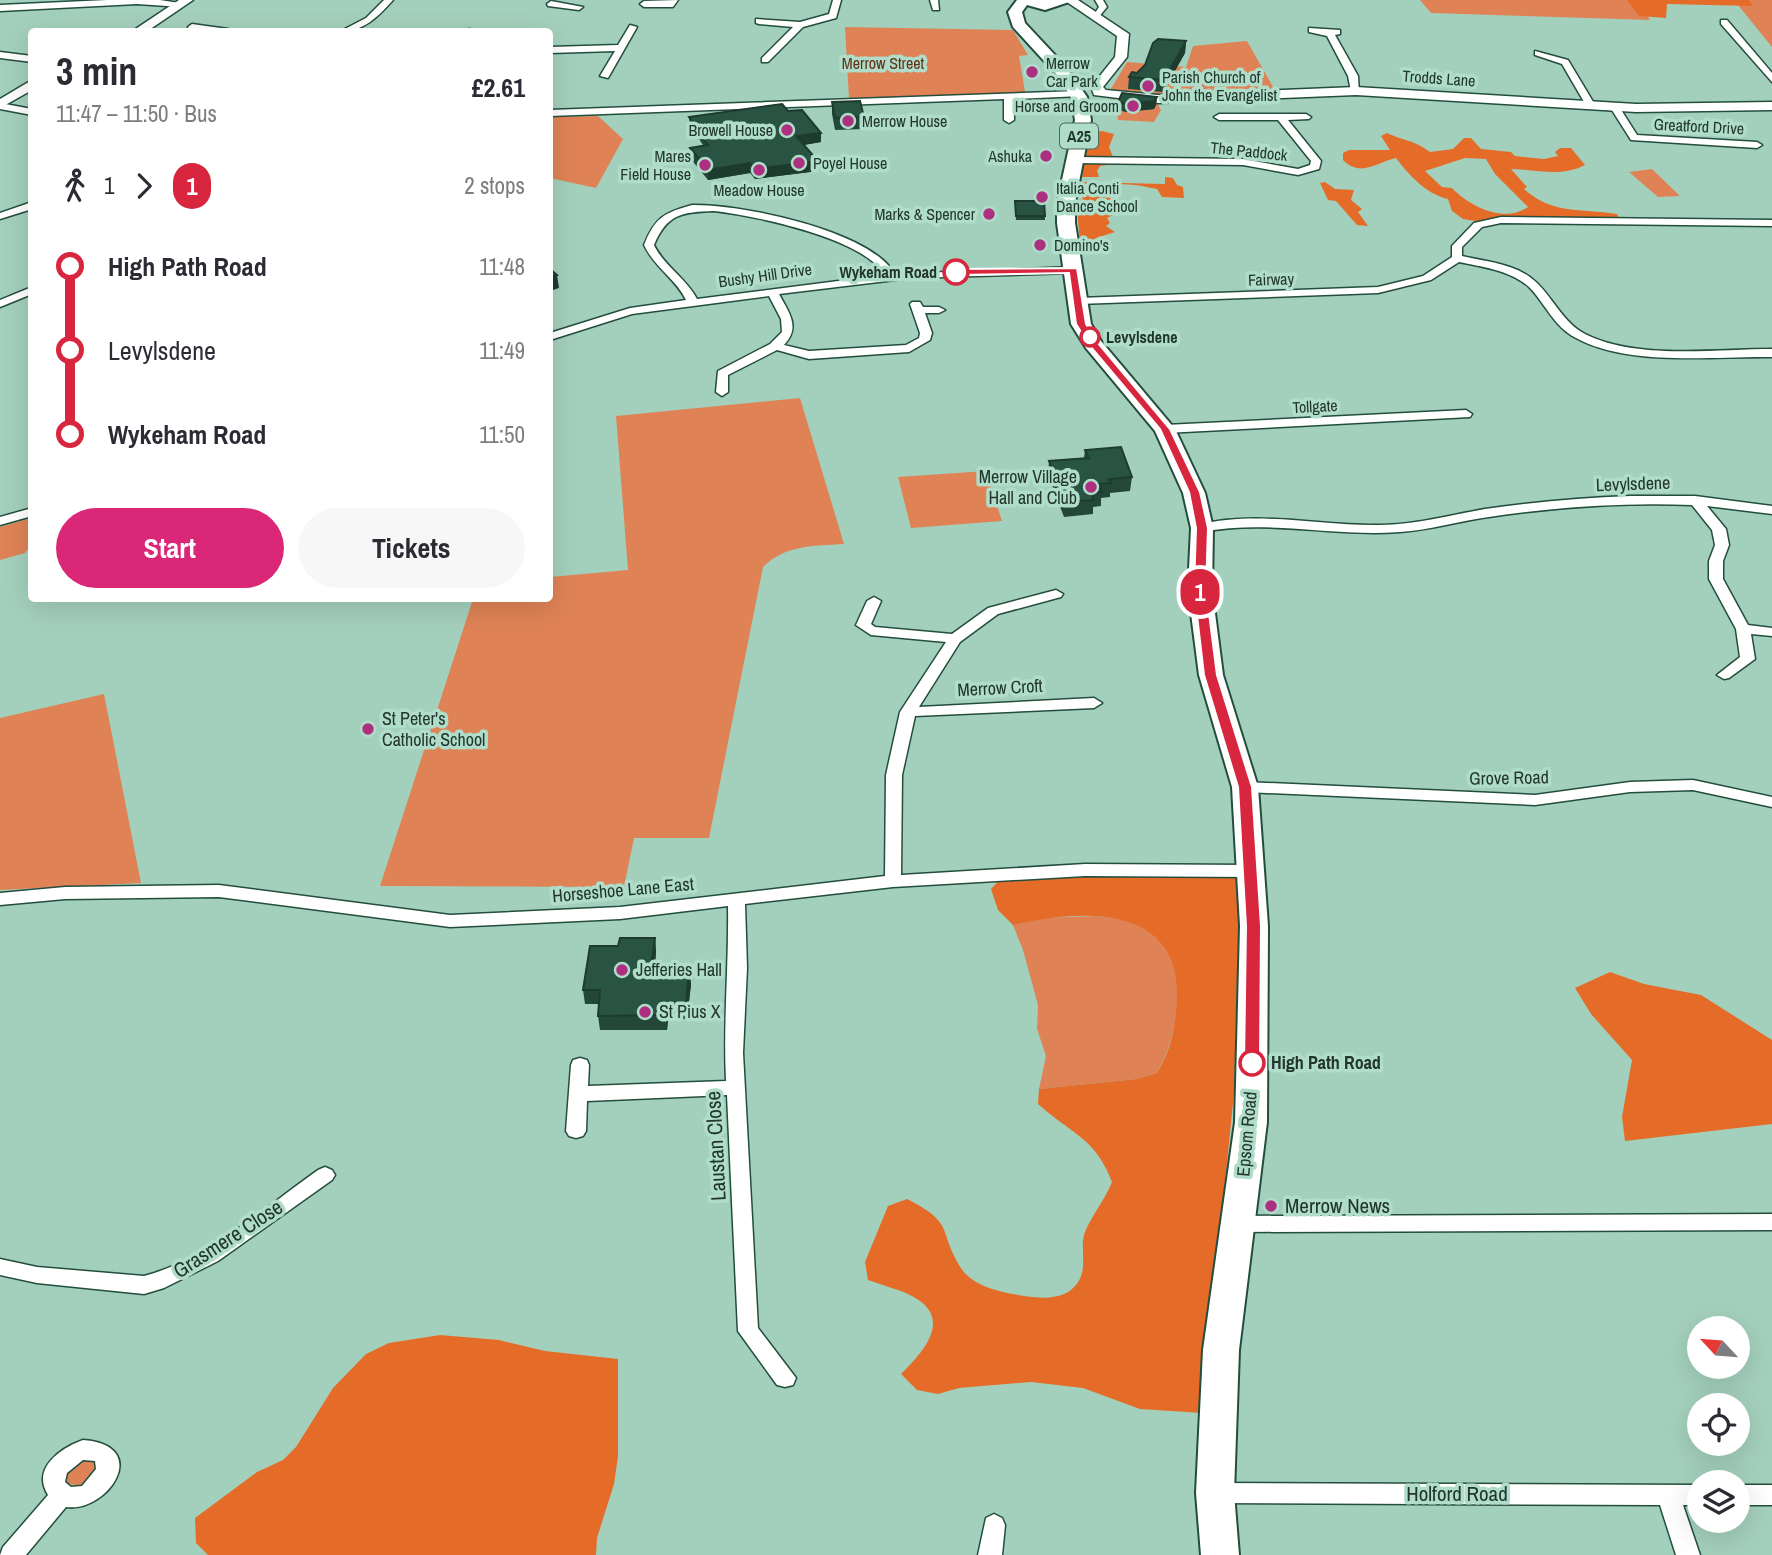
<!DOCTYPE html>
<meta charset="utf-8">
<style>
body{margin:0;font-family:"Archivo Narrow",sans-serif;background:#f7f7f7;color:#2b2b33;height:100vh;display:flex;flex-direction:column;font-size:26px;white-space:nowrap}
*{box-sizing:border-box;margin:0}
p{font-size:23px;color:#7c7c81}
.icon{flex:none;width:38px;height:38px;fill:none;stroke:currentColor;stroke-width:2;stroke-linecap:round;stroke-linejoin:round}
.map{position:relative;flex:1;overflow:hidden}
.drawer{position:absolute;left:28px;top:28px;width:525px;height:574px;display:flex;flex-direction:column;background:#fff;border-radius:7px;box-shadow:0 7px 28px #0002}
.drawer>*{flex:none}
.badge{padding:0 14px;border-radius:23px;font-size:24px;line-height:46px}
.needle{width:46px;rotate:296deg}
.tools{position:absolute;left:1687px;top:1316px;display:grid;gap:14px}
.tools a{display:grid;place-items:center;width:63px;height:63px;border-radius:50%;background:#fff;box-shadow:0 7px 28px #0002;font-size:35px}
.map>.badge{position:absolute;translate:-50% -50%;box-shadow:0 0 0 4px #fff}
.legs{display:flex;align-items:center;gap:10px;height:77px;padding:0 28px;font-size:23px}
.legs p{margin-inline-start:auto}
.headline{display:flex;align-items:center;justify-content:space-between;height:119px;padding:0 28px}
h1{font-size:38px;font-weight:700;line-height:52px}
.button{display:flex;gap:14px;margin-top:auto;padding:14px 28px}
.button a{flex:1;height:80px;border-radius:42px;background:#db2777;color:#fff;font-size:28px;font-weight:700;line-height:80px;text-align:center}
.button a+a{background:#f7f7f7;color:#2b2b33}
ul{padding:0 28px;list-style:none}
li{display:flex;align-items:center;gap:24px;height:84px;font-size:26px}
li i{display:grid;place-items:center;width:10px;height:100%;margin:0 9px;background:currentColor}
li i::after{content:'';width:18px;height:18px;margin:-9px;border:5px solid;border-radius:50%;background:#fff}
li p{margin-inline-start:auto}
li:first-child i{background:linear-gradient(#0000 50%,currentColor 0)}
li:last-child i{background:linear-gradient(currentColor 50%,#0000 0)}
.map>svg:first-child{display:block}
.green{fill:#df8356}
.forest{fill:#e56c28;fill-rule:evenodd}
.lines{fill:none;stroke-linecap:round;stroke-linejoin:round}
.minor-casing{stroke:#234d3d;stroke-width:3}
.tertiary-casing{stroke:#234d3d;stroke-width:3}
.primary-casing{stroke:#234d3d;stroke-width:4}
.minor{fill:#fff;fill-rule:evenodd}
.tertiary{fill:#fff;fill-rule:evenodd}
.primary{fill:#fff;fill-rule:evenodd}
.wall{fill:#23483a}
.shaded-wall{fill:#1d3b2f}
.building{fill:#295443;stroke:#1d3b2f;stroke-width:2}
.line-1{fill:#d7263d;stroke:#fff;stroke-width:2}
.poi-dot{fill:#ad2f7f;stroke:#afddc9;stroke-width:2.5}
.stop-1-dot{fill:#fff;stroke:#d7263d;stroke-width:3.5}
.labels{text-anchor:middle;stroke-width:7;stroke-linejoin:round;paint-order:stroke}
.far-park-label{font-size:16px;fill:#623119;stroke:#afddc9}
.far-poi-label{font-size:16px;fill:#23362e;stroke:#afddc9;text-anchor:start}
.far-street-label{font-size:16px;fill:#23362e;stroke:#afddc9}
.shield{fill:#afddc9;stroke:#4d685c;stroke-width:2}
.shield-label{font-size:16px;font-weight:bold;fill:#23362e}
.far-stop-label{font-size:16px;font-weight:bold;fill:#23362e;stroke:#afddc9;text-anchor:end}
.poi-label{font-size:18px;fill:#23362e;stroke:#afddc9;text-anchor:start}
.street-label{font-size:18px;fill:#23362e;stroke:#afddc9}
.stop-label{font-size:18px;font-weight:bold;fill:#23362e;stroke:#afddc9;text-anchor:start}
.near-street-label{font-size:21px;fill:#23362e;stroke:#afddc9}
.near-poi-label{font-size:21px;fill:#23362e;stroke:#afddc9;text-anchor:start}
</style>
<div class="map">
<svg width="1772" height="1555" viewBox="0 0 1772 1555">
<rect width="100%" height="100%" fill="#a3d0bc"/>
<g class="green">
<path d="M1420,0H1639L1650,20L1431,13Z"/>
<path d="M1734,0H1772V47Z"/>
<path d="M845,27L1013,30L1028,55L1019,56L1025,92L849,99Z"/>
<path d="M1247,41L1276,92L1185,97L1109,92L1127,62L1186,67L1193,46Z"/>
<path d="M1113,99L1157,103L1161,110L1154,122L1118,120L1117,112L1099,106L1101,102Z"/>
<path d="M598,116L623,139L596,188L550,178V117Z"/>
<path d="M1652,169L1680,196L1658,197L1629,172Z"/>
<path d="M800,398L844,544C813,546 785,545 763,567L709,838H634L624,887L380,886L473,599L550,598V577L628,570L616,416Z"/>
<path d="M986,471L1002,521L911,528L898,477Z"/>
<path d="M31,518V546L25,553L0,560V527Z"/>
<path d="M104,694L141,883L0,890V718Z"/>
<path d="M1094,916C1108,917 1124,918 1137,924C1193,949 1182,1030 1157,1073L1137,1079L1039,1089L1046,1056L1037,1029L1038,1005L1023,950L1013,925L1042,918Z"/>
<path d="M94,1459L99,1467L82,1487L67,1483L66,1471L76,1460Z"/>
</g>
<g class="forest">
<path d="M1627,0H1749L1753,6L1667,4L1666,18L1639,16Z"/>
<path d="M1102,131L1114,134L1109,147L1113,157L1107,160L1108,165L1100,166L1097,171L1099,177H1082L1085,141L1091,133Z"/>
<path d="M1387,133C1404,141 1414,140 1430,152L1453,149L1464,138H1471L1481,149L1511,152L1515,156L1544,159L1558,156L1555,152L1560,148H1571L1585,165C1560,178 1535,169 1511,169L1527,187L1524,189C1553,215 1580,208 1617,214L1619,218L1531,217L1482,222L1463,219L1452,211L1448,199C1426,194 1409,175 1396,158C1377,162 1361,178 1343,160V153L1349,150H1390L1381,136ZM1465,158L1486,159L1495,174L1528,207C1504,224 1469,206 1452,188L1442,187L1425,171Z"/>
<path d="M1165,177L1173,178L1177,185L1183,187L1184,198L1162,197L1157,189C1139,185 1117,180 1101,190L1106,197L1115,199V214L1107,218L1110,223L1106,226L1115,232L1096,238L1098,243L1080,244L1077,208L1083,202L1079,182L1165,184Z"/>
<path d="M1325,182L1335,189L1354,190L1351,200L1362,209L1358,212L1368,226L1357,225L1336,201L1328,200L1320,183Z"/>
<path d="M1240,871L1234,1093L1202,1413L1140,1409L1083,1388L1031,1382L959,1388L938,1394L917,1390L901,1374C924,1351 955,1317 910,1295C898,1289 881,1285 868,1280L865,1262L888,1206L907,1199C956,1224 937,1229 961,1268C971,1284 995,1291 1013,1294C1037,1299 1073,1304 1082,1273C1085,1261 1081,1247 1084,1235C1089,1219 1105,1200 1112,1182C1095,1137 1071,1134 1038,1104L1039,1089L1137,1079L1157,1073C1172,1048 1176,1025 1177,996C1178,902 1078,910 1013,925L998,910L991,889L1005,874Z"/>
<path d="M1610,972L1644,984L1701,995L1772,1040V1124L1625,1141L1622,1117L1632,1060L1591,1014L1575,988Z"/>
<path d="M440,1335L499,1340L545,1351L618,1359V1456L614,1484L597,1538L596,1555H208L196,1543L195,1518L257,1472L283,1460L296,1447L333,1388L366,1354L389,1343Z"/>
</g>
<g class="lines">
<g class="minor-casing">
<g id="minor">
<path d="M107,0H160L186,4L182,7L137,4L0,11V5Z"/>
<path d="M384,0H393C378,17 363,32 339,32L366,18Z"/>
<path d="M678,0L673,7H644L640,4L644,1Z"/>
<path d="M833,0H841L836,18L803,27L768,62H762V58L793,27L759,24L756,23V19L800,22L829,14Z"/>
<path d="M930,0H938L939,10H933Z"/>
<path d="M1095,0H1103L1107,7L1097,19L1093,16L1099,7Z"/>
<path d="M551,1L583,7L579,10L548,6L547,4Z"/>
<path d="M1721,20H1727L1772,73V82L1721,24Z"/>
<path d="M192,24L228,29L232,32L189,29L188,27Z"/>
<path d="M630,25L637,27L608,78L600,76L615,51L550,53V47L618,45Z"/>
<path d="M1309,28L1340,30V34L1335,35L1358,76L1359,93L1351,91L1348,76L1327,36L1309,32Z"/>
<path d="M469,29L481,32H465Z"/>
<path d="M1535,51L1568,60L1595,105L1593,107H1587L1562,64L1535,55Z"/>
<path d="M0,52L32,56V62L0,58Z"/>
<path d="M1078,91L1083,94L1081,96L1014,99V120L1009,123L1004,120V99L550,116V110Z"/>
<path d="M0,103L32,109V115L0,109Z"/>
<path d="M1615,104L1618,105L1637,135L1757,142L1762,145L1757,148L1631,140L1610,107Z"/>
<path d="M1306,114L1311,117L1309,119L1288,120L1321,161L1319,169L1298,175L1243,165L1075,163L1070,160L1075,157L1243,159L1298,169L1310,165L1311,161L1278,120H1219L1214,117L1219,114Z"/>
<path d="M32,202V209L0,219V213Z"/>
<path d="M692,205C741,204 869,230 895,274L1073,267L1078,270L1073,273L912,278L779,294C789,313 801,327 784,345L809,351L906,345L919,338L920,333L910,304L912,302H920L923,307H939L945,310L939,313H925L932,333L930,340L909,352L809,359L777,350L728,375V392L722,396L716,392L718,371L770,344L782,332L781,319L769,296L632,314L550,340V333L630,308L686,300C676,279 654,267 644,245C655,218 663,213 692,205ZM714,211C756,216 863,238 885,275L697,299C686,278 664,266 654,245C667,214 682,212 714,211Z"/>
<path d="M1501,217L1772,220V226L1501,223L1482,227L1462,247V256C1488,262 1518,264 1537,283C1554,300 1564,323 1585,334C1637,360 1715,349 1772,349V357C1713,356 1629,367 1576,338C1554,327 1545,303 1529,287C1510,270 1482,267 1459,262L1431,280L1378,293L1078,304L1072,301L1078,298L1378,287L1423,276L1452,257V246L1474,223Z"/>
<path d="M32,287V294L0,307V300Z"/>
<path d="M1466,410L1472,414L1470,417L1165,433L1159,429L1165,425Z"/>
<path d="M1630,496H1695L1772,506V514L1707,506L1726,529L1729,545L1723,561V579L1748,625L1772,628V636L1751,634L1755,659L1729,678L1724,679L1717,675L1740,657L1736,629L1709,579V561L1715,545L1712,530L1692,505C1624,502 1557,507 1489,517C1459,521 1430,530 1400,532C1333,537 1268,519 1202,532L1195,528L1197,525C1258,510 1318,526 1379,525C1415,525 1450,515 1485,509C1533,502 1581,498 1630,496Z"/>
<path d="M32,508V516L0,525V517Z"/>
<path d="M1056,590L1063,594L1061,597L998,614L960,642L919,707L1094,698L1102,703L1094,708L915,716L902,775L901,875L1085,864L1251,865L1259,871L1251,877L1085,876L893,887L745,904L747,968L743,1053L758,1328L796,1378L793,1385L785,1387L777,1385L738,1331L727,1095L587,1101L586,1131L583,1136L576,1138L569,1136L566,1131L571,1065L573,1060L580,1058L587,1060L589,1065L588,1086L726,1081C723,1023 729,965 728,906L620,919L450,927L219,897L65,899L0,905V893L65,887L219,885L450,915L620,907L885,876L886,775L900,712L946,642L871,635L856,625L867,601L874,597L881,601L871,624L875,627L952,634L988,608Z"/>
<path d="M1693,780L1772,797V807L1693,790L1630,792L1535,805L1245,792L1237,787L1245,782L1535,795L1630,782Z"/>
<path d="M325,1167L332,1170L335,1175L332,1180L218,1261L164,1288L144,1294L37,1283L0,1275V1259L37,1267L144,1276C209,1259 264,1208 318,1170Z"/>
<path d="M1772,1214V1230L1237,1232L1230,1230L1227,1224L1230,1218L1237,1216Z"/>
<path d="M83,1440C153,1445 108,1513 66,1507L26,1555H0L3,1547L48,1495C31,1468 61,1448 83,1440ZM83,1460L95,1461L96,1469L82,1486L71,1487L65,1482L67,1473Z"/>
<path d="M1215,1483L1699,1485V1505H1683L1700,1555H1676L1660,1505L1215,1503L1207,1500L1204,1493L1207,1486Z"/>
<rect x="1738" y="1485" width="34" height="20"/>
<path d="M994,1514L1002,1518L1005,1525L1002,1555H978L986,1518Z"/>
</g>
</g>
<g class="tertiary-casing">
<g id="tertiary">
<path d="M179,0H193L146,32H131Z"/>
<path d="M1064,0H1078L1129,34L1127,57L1103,87L1106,90L1158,95L1356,87L1636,104L1772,102V110L1636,112L1356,95L1158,103L1094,95L1091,87L1115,57L1117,36Z"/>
<path d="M32,80V90L0,108V99Z"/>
</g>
</g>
<g class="primary-casing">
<path id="primary" d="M1017,0H1075L1045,10L1027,5L1022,12L1025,23L1067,68L1087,97L1091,120L1075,203V223L1091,324L1101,341L1175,429L1205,493L1213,528L1212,590L1223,675L1258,787L1268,926L1267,1122L1239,1350L1234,1493L1239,1555H1201L1196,1493L1203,1350L1235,1122L1240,926L1232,787L1199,675L1188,590L1191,528L1183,493L1155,431L1086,348L1071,324L1057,223V203L1075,120L1071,97L1056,74L1013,27L1008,12Z"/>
</g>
<use href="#minor" class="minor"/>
<use href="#tertiary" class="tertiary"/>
<use href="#primary" class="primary"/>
</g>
<g class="wall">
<path d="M1186,41L1185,53L1163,92L1128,89L1129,77Z"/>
<path d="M1157,97L1156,105L1154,109L1126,112L1117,110L1118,102Z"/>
<path d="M832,102L864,117V129L835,130L832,114Z"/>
<path d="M788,111L821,133V142L804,145L818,161V171L755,179L750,173L708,180L690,158V148L703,145L690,126L689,117Z"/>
<path d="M1015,201L1045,216V220H1016Z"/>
<path d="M1085,450L1132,477L1130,491L1110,493V497L1101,498V506L1093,507V514L1064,517L1048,475L1049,461L1084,458Z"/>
<path d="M655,938L656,952L655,966L689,970L691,984L687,1019L668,1020L667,1030H600L598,1016L599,1004H585L583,990L618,946Z"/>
</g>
<g class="shaded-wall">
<path d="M1186,41L1185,53L1163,92L1164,80Z"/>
<path d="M1157,97L1156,105L1154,109L1126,112L1127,104Z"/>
<path d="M821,133V142L797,146L796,136Z"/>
<path d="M818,161V171L755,179V169Z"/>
<path d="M750,163V173L708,180V170Z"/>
<path d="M550,205L552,222L550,225Z"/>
<path d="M557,275L559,288L550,291V277Z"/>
<path d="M655,938L656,952L653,980L651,965Z"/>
<path d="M689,970L691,984L687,1019L686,1005Z"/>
<path d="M666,1005L668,1020L667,1030L666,1015Z"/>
</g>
<g class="building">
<path d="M1158,39L1186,41L1164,80L1129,77L1132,72L1137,73L1145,65L1153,43Z"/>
<path d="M1122,93L1157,97L1154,101L1127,104L1118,102Z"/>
<path d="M860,101L864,117L835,118L832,102Z"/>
<path d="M782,104L788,111L802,110L821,133L796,136L818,161L755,169L750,163L708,170L690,148L708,145L689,117Z"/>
<path d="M1015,201H1044L1045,216H1016Z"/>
<path d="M550,269L557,275L550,277Z"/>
<path d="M1121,447L1132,477L1109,479L1111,483L1098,484L1102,492L1091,493L1094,500L1065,502L1049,461L1089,458L1085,450Z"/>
<path d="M620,938H655L651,965L689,970L686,1005H666V1015L598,1016L600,990H583L590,946H618Z"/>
</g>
<path class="line-1" d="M1077,268L1086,324L1097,342L1170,429L1200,492L1208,528L1206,590L1217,675L1252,787L1261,926L1260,1063L1252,1069L1244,1063L1246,926L1238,787L1204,675L1194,590L1196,528L1189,492L1160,429L1090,346L1076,324L1069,273L956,275L951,272L956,269Z"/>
<g class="poi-dot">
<circle cx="1032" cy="72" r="7"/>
<circle cx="1148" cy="86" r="7"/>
<circle cx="1133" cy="106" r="7"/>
<circle cx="848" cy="121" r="7"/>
<circle cx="787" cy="130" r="7"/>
<circle cx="1046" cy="156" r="7"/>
<circle cx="799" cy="163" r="7"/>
<circle cx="705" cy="165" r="7"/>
<circle cx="759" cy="170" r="7"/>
<circle cx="1042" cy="197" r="7"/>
<circle cx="989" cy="214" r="7"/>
<circle cx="1040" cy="245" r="7"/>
<circle cx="1091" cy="487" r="7"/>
<circle cx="368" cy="729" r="7"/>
<circle cx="622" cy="970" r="7"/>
<circle cx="645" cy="1012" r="7"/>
<circle cx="1271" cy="1206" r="7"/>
</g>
<g class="stop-1-dot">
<circle cx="956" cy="272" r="12"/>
<circle cx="1090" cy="337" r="9"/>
<circle cx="1252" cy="1063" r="12"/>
</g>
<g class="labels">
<g class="far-park-label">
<text x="883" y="69">Merrow Street</text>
</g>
<g class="far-poi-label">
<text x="1046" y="69">Merrow<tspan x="1046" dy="18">Car Park</tspan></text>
<text x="1162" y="83">Parish Church of<tspan x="1162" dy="18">John the Evangelist</tspan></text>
<text x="1119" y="112" text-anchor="end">Horse and Groom</text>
<text x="862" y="127">Merrow House</text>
<text x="773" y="136" text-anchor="end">Browell House</text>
<text x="691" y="162" text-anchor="end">Mares<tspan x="691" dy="18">Field House</tspan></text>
<text x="1032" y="162" text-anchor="end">Ashuka</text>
<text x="813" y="169">Poyel House</text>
<text x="1056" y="194">Italia Conti<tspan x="1056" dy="18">Dance School</tspan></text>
<text x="759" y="196" text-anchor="middle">Meadow House</text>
<text x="975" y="220" text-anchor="end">Marks &amp; Spencer</text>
<text x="1054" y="251">Domino's</text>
</g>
<g class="far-street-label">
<text transform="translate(1439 78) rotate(4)" y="6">Trodds Lane</text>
<text transform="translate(1699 126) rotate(3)" y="6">Greatford Drive</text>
<text transform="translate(1249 151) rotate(6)" y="6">The Paddock</text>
<text transform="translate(765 275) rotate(-8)" y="6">Bushy Hill Drive</text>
<text transform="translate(1271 279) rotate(-2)" y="6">Fairway</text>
<text transform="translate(1315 406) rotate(-3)" y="6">Tollgate</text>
</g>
<rect class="shield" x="1060" y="123.5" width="38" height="25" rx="5"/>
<g class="shield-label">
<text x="1079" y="142">A25</text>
</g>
<g class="far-stop-label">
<text x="937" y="278">Wykeham Road</text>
<text x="1106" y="343" text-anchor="start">Levylsdene</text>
</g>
<g class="poi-label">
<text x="1077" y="483" text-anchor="end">Merrow Village<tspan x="1077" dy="21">Hall and Club</tspan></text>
<text x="382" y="725">St Peter's<tspan x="382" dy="21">Catholic School</tspan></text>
<text x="636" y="976">Jefferies Hall</text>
<text x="659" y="1018">St Pius X</text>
</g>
<g class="street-label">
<text transform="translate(1633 484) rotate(-2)" y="6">Levylsdene</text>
<text transform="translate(1000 688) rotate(-3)" y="6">Merrow Croft</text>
<text transform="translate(1509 778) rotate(-1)" y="6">Grove Road</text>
<text transform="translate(623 890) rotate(-5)" y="6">Horseshoe Lane East</text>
<text transform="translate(1247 1134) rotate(-85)" y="6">Epsom Road</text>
</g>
<g class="stop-label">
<text x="1271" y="1069">High Path Road</text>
</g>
<g class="near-street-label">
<text transform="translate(716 1146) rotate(-93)" y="7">Laustan Close</text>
<text transform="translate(228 1239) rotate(-33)" y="7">Grasmere Close</text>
<text x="1457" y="1501">Holford Road</text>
</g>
<g class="near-poi-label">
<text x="1285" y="1213">Merrow News</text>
</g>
</g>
</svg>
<div class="tools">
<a><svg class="needle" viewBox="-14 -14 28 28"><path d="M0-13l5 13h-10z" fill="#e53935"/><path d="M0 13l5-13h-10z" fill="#7c7c81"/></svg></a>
<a><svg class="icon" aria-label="locate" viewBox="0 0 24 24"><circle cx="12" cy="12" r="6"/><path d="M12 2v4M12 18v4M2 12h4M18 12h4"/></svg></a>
<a><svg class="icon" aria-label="layers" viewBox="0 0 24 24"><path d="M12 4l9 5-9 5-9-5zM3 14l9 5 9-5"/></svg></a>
</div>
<b class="badge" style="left:1200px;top:592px;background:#d7263d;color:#fff">1</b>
<section class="drawer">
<div class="headline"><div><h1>3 min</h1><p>11:47 – 11:50 · Bus</p></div><b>£2.61</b></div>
<div class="legs"><svg class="icon" aria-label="walk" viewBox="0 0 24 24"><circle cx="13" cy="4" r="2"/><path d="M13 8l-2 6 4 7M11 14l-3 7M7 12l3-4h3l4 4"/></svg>1<svg class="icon" aria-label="forward" viewBox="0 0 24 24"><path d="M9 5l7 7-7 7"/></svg><b class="badge" style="background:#d7263d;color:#fff">1</b><p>2 stops</p></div>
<ul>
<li><i style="color:#d7263d"></i><b>High Path Road</b><p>11:48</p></li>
<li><i style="color:#d7263d"></i><span>Levylsdene</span><p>11:49</p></li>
<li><i style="color:#d7263d"></i><b>Wykeham Road</b><p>11:50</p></li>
</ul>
<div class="button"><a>Start</a><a>Tickets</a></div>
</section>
</div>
